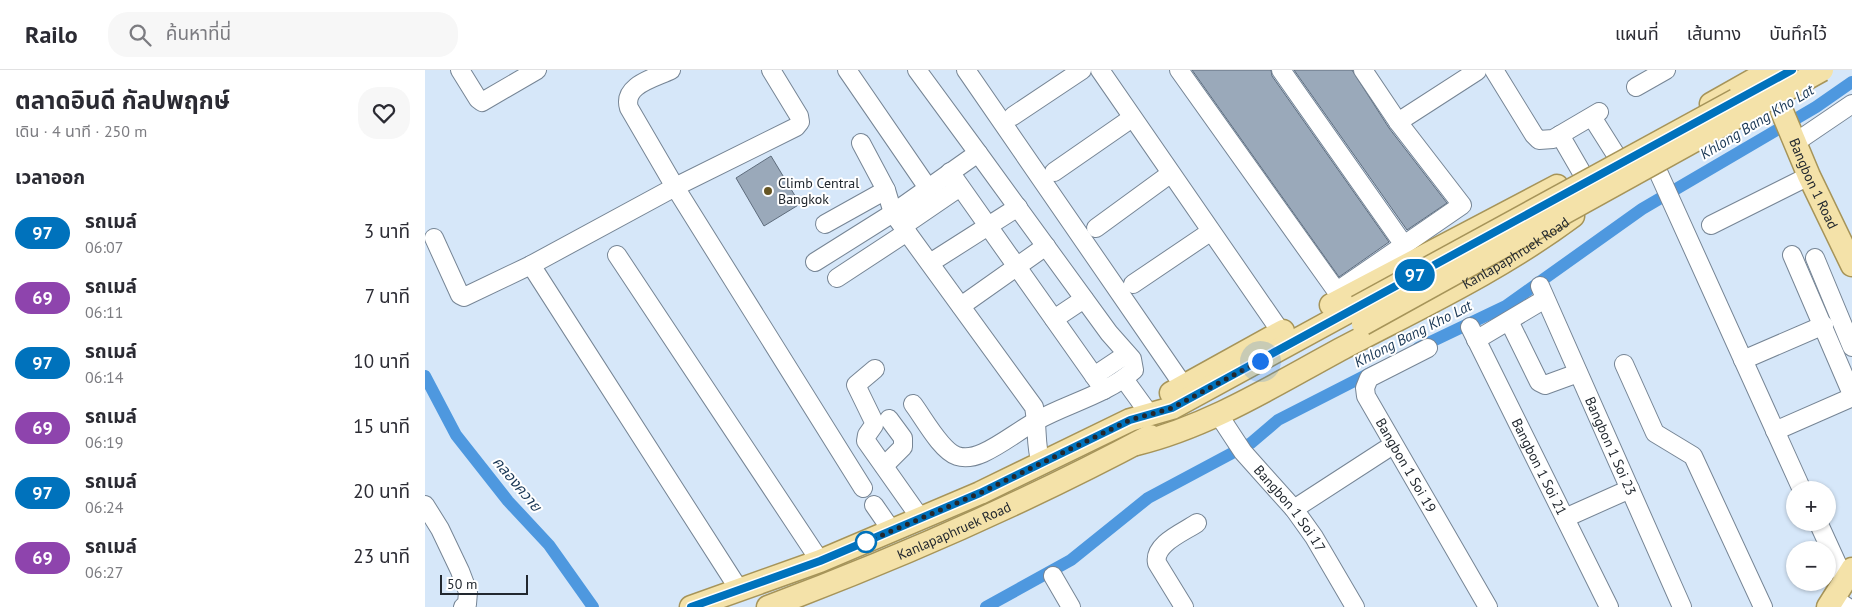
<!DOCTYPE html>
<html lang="th">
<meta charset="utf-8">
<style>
body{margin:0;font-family:"PT Sans","Noto Sans Thai",sans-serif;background:#f7f7f7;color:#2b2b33;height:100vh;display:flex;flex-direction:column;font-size:19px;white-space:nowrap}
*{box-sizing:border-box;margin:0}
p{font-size:16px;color:#7c7c81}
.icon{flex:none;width:28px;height:28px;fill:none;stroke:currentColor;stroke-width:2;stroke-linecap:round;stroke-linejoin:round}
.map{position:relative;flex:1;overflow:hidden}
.panel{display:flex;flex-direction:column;background:#fff;width:425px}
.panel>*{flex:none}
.badge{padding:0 10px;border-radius:16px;font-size:18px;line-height:32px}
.buttons{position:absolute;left:1361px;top:411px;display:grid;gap:10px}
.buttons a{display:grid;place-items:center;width:50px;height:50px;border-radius:50%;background:#fff;box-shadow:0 1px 4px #0004;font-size:25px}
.scale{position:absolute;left:15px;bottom:12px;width:88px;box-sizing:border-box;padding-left:5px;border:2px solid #22282f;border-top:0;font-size:14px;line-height:18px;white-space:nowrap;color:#22282f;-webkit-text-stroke:4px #fff;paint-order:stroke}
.you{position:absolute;width:25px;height:25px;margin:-12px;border:4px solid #fff;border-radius:50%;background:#1a73e8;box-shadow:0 0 0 8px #1a73e833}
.map>.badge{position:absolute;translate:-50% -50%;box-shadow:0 0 0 2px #fff}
h2{padding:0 15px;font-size:19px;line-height:45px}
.round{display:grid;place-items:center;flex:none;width:52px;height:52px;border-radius:20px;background:#f7f7f7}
.head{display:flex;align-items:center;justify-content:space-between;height:85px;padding:0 15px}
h1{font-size:24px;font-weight:700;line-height:38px}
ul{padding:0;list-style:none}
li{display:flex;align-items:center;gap:15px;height:65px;padding:0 15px}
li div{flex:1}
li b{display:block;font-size:19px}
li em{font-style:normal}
li .badge{min-width:55px;font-weight:700;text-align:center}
header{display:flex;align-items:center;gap:30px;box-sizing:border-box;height:70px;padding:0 25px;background:#fff;border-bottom:1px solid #e1e1e2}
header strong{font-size:24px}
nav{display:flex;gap:28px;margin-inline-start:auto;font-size:18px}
.search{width:350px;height:45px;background:#f7f7f7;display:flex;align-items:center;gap:12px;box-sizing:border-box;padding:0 18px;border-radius:20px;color:#7c7c81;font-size:19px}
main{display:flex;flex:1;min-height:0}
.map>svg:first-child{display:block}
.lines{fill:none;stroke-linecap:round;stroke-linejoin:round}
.canal{stroke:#4e98df;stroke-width:12}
.building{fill:#9aa9ba;stroke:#5e6c7c}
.minor-casing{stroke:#768595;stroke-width:20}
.major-casing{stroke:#a69459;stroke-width:25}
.minor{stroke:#fff;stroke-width:18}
.major{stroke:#f4e2a9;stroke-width:22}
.major-bridge-casing{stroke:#a69459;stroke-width:25;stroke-linecap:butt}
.major-bridge{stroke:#f4e2a9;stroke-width:22}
.line-casing{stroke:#fff;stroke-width:11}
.line{stroke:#0072bc;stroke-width:8}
.walk{stroke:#22282f;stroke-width:5;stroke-dasharray:0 9}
.poi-dot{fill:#665624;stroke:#fff;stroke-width:2}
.stop-dot{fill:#fff;stroke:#0072bc;stroke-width:2.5}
.labels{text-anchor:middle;stroke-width:4;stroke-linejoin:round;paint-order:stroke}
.street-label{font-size:14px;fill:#22282f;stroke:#fff}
.poi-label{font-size:14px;fill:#22282f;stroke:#fff;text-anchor:start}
.water-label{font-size:15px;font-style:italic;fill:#193755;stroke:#fff}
</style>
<header>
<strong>Railo</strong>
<div class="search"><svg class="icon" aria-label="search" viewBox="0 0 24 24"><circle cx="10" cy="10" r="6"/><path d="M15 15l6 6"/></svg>ค้นหาที่นี่</div>
<nav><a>แผนที่</a><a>เส้นทาง</a><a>บันทึกไว้</a></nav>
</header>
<main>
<section class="panel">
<div class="head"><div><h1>ตลาดอินดี กัลปพฤกษ์</h1><p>เดิน · 4 นาที · 250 m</p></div><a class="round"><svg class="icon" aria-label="heart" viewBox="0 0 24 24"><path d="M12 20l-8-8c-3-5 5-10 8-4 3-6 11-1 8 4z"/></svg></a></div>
<h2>เวลาออก</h2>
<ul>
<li><span class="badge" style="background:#0072bc;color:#fff">97</span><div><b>รถเมล์</b><p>06:07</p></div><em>3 นาที</em></li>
<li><span class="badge" style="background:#8e44ad;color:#fff">69</span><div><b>รถเมล์</b><p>06:11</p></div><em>7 นาที</em></li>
<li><span class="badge" style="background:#0072bc;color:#fff">97</span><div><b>รถเมล์</b><p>06:14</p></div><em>10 นาที</em></li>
<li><span class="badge" style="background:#8e44ad;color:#fff">69</span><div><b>รถเมล์</b><p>06:19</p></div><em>15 นาที</em></li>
<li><span class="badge" style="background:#0072bc;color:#fff">97</span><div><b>รถเมล์</b><p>06:24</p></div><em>20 นาที</em></li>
<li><span class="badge" style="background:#8e44ad;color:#fff">69</span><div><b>รถเมล์</b><p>06:27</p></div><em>23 นาที</em></li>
</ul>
</section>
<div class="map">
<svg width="1427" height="537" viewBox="0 0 1427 537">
<rect width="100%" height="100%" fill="#d6e7f9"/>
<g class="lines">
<g class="canal">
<path d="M993,278L1081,236L1217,139L1391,37L1427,12"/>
<path d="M0,306L31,365L83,431L124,475L168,537"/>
<path d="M561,537L646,490L723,428L826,373L853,350L949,301"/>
</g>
</g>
<g class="building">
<path d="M767,0H846L847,6L964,172L914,207Z"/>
<path d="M869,0H927L964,58L1022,133L982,160Z"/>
<path d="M346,86L375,134L339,156L311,108Z"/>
</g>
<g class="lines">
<g class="minor-casing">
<g id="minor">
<path d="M35,0L53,29L57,32L112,0"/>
<path d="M246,0C230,8 197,15 204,38L250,117L438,418"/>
<path d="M422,0L503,118"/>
<path d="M541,0L758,315"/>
<path d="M675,0L856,262"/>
<path d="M754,0L910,219L918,217L1037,135L973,52L938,0"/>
<path d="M856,0L979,175"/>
<path d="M1069,0L1109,65L1114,70L1128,69L1174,42"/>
<path d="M1211,17L1241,0"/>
<path d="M588,46L657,0"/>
<path d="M1167,47L1191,85"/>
<path d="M973,52L1052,1"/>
<path d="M1135,65L1157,103"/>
<path d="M1371,72L1427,34"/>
<path d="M436,73L461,120L468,143L609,337C613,357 610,375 616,394"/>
<path d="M1230,95L1377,420"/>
<path d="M525,102L679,320"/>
<path d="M629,102L707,48"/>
<path d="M400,154L461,120"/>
<path d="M1286,155L1384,106"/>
<path d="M478,156L535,117"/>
<path d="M671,158L745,104"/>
<path d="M9,168L35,225L39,227L106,195"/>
<path d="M192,185L395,491"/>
<path d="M1367,185L1426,322"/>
<path d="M1390,188L1427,277"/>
<path d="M390,192L468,143L553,83L492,0"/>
<path d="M505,193L593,137"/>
<path d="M412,208L482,162"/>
<path d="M708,214L785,162"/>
<path id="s1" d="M1115,216L1257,537"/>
<path d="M536,236L621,176"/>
<path d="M629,249L659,229"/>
<path d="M1084,251L1114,312L1120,315L1153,303"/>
<path id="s2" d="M1045,257L1184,537"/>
<path d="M1051,270L1120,229"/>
<path id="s3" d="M1003,278L944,308L940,318L941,326L1063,537"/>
<path d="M1318,290L1399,255"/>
<path d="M1199,294L1230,363L1268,386L1338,537"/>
<path d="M450,299L431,315L448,350L449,355L442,365L441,371L496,449"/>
<path d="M669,306L702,284"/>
<path d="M699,309L720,338"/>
<path d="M488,334C498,347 516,381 532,386C541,389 549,387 558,383C576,375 593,361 611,351C643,333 681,325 709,300L707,289L684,263L553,83"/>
<path id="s4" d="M793,344L818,382L869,439L889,467L930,537"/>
<path d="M1350,361L1423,329L1427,321"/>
<path d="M459,396L478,377V368L464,349"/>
<path d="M0,435L15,459L35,501L43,522L42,534L38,537"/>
<path d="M449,435L467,461"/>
<path d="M869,439L960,380"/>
<path d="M1140,448L1205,419"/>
<path d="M1393,452L1420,511"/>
<path d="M628,506L646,537"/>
<path d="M315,521L106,195L250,117L371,57L375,52L374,46L346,0"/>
<path d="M1408,528L1422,537"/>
<path d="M759,537L732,493C728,474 759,462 772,453"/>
</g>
</g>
<g class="major-casing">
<g id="major">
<path id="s5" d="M1343,8L1384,106L1427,195"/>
<path d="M1286,34L1346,0"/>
<path d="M906,235L1132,116"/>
<path d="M746,323L858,261"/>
<path id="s6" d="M711,374C785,356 851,314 918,278C996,237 1077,199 1148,146"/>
<path d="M266,537L395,491L555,423L705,350L747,338L932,237"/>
<path id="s7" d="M343,537C474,488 601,432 725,366"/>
<path d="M1403,537L1427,499"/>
</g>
</g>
<use href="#minor" class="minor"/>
<use href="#major" class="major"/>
<g class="major-bridge-casing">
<g id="major-bridge">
<path d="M932,237L1311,30"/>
<path d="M938,254L1397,0"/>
</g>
</g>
<use href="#major-bridge" class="major-bridge"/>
</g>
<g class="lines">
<g class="line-casing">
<path id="line" d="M266,537L395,491L555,423L705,350L747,338L1367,0"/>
</g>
<use href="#line" class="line"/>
<path class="walk" d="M441,472L555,423L705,350L747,338L835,291"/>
</g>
<circle class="poi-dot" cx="343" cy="121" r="5"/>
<circle class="stop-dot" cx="441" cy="472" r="10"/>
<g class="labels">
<g class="street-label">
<text dy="5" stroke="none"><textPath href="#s5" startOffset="115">Bangbon 1 Road</textPath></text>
<text dy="5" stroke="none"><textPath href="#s6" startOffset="426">Kanlapaphruek Road</textPath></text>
<text dy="5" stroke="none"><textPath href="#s1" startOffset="175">Bangbon 1 Soi 23</textPath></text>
<text dy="5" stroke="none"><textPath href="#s3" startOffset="165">Bangbon 1 Soi 19</textPath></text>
<text dy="5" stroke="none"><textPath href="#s2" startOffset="156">Bangbon 1 Soi 21</textPath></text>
<text dy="5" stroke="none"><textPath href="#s4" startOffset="119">Bangbon 1 Soi 17</textPath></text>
<text dy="5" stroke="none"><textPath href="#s7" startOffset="201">Kanlapaphruek Road</textPath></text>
</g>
<g class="poi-label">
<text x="353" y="118">Climb Central<tspan x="353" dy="16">Bangkok</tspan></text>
</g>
<g class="water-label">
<text transform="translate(1332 52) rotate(-31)" y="5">Khlong Bang Kho Lat</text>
<text transform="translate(988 264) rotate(-27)" y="5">Khlong Bang Kho Lat</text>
<text transform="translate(92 414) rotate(50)" y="5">คลองควาย</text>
</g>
</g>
</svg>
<div class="buttons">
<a>+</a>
<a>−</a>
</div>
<div class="scale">50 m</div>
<div class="you" style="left:835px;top:291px"></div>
<b class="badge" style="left:990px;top:205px;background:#0072bc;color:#fff">97</b>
</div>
</main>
